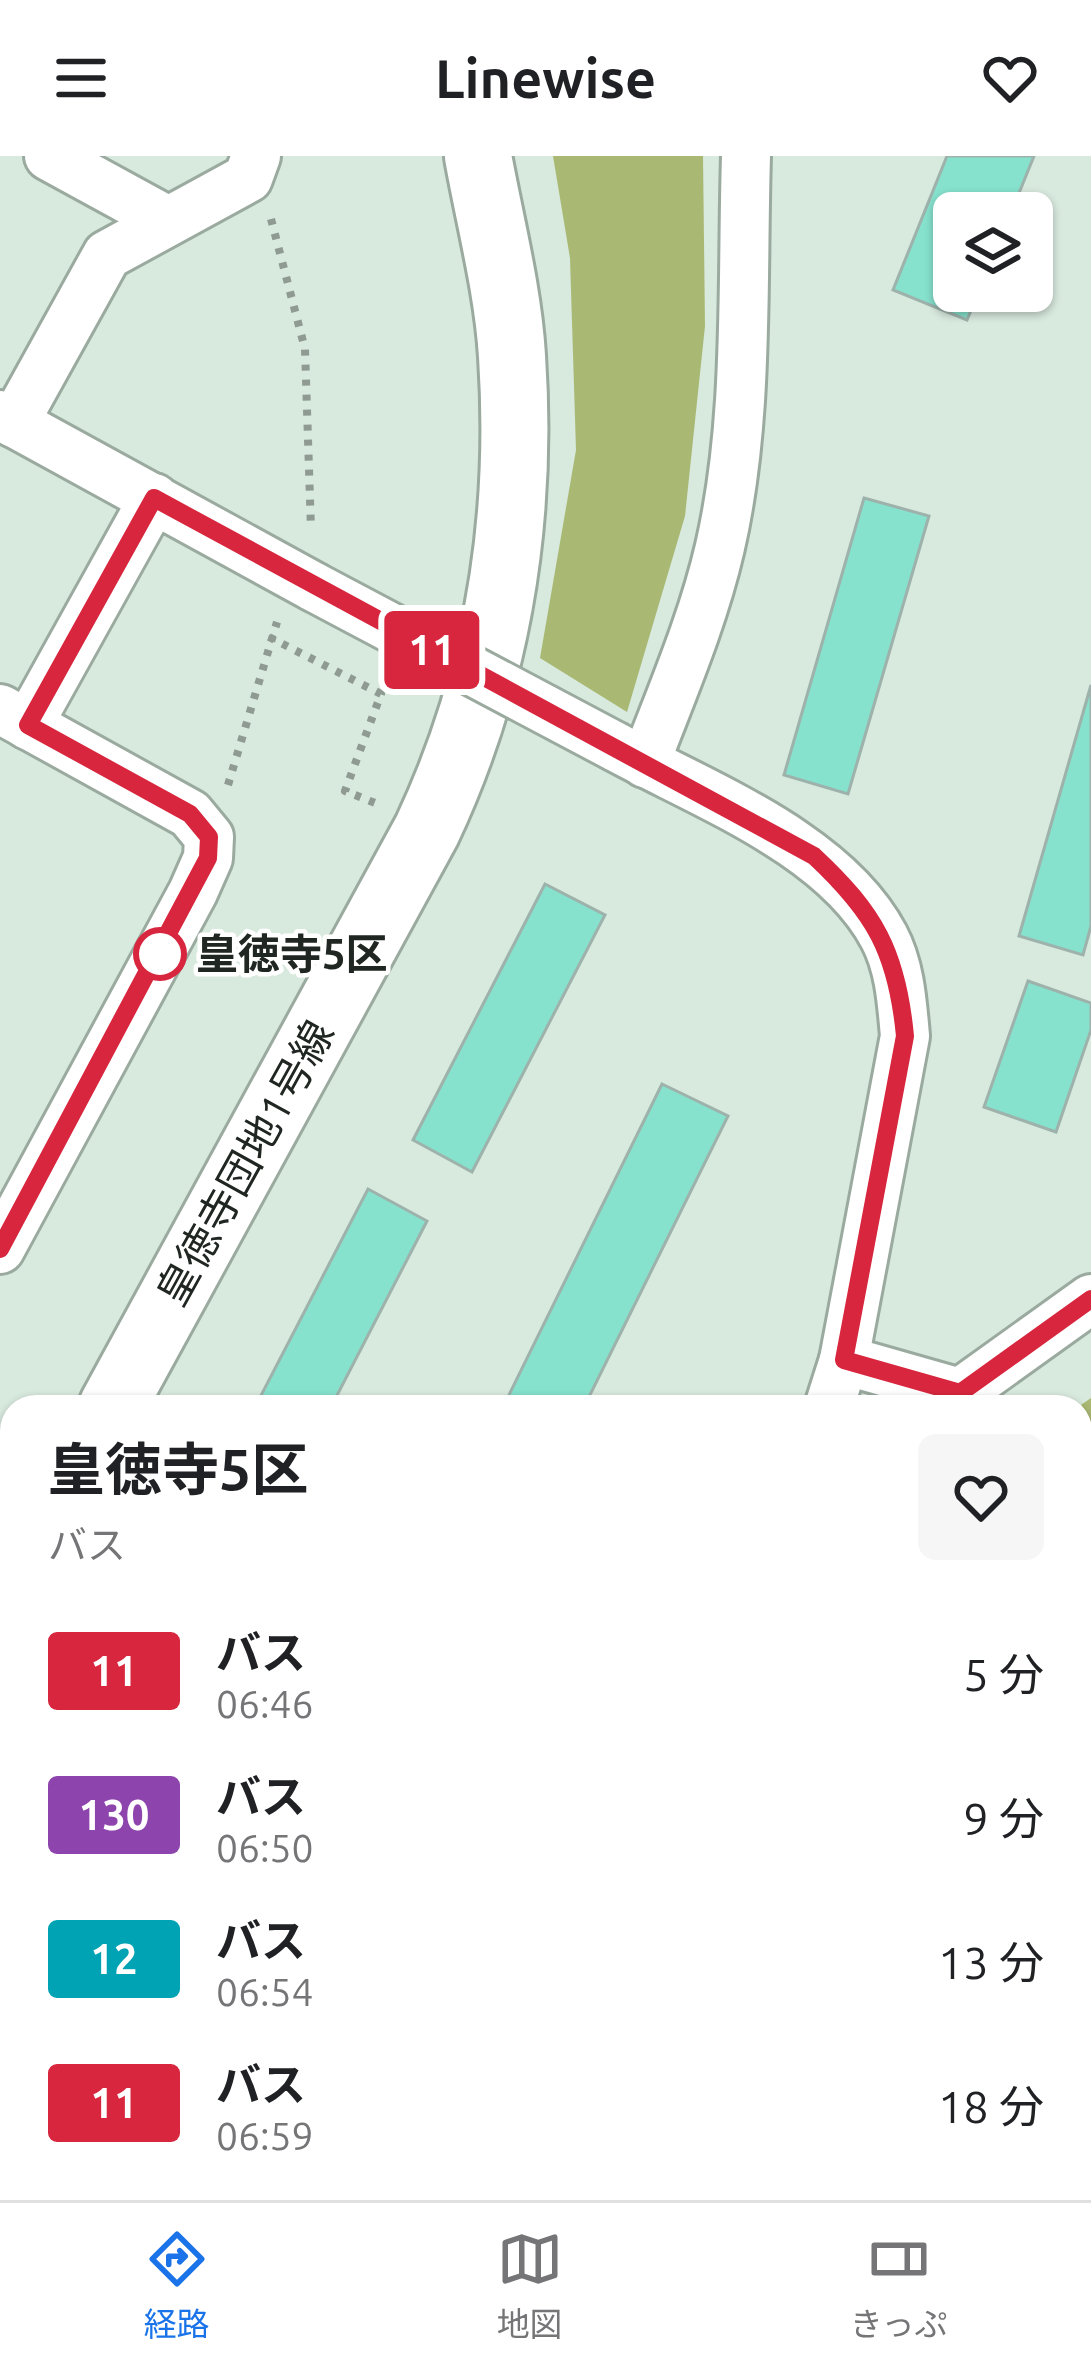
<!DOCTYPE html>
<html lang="ja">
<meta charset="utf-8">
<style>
body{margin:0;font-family:Ubuntu,"Noto Sans JP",sans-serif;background:#f6f6f6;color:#202124;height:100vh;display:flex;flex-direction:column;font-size:45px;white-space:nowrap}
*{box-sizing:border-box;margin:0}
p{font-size:39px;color:#757577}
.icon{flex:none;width:66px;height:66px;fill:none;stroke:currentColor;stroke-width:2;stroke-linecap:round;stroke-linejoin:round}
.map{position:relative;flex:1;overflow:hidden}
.drawer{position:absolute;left:0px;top:1239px;width:1092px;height:807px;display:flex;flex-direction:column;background:#fff;border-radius:36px 36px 0 0;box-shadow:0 3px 9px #0004}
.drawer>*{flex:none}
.badge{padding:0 24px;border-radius:9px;font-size:42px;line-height:78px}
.controls{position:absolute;left:933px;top:36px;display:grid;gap:24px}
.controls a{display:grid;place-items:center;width:120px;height:120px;border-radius:18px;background:#fff;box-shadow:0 3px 9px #0004;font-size:60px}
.map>.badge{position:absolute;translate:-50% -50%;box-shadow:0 0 0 6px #fff}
.round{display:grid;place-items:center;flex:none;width:126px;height:126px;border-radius:18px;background:#f6f6f6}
.summary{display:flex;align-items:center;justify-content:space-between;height:204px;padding:0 48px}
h1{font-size:57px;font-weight:700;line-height:90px}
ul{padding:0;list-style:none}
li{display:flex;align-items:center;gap:36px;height:144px;padding:0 48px}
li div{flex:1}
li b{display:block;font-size:45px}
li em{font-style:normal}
li .badge{min-width:132px;font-weight:700;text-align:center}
header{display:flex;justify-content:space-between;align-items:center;height:156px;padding:0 48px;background:#fff;font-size:54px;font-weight:700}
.menu{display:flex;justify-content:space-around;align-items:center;height:168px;border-top:3px solid #e0e0e0;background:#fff;font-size:33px;color:#757577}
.menu a{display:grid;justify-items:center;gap:6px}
.menu .on{color:#1a73e8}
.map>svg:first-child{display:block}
.forest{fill:#a9b973}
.building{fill:#86e2cd;stroke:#9eb2ac;stroke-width:3}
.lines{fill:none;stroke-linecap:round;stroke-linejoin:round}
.street-casing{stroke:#9aaa9f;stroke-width:54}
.secondary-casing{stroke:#9aaa9f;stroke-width:72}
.path{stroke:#8e9a92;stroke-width:8;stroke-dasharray:6 9;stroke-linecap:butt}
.street{stroke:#fff;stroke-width:48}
.secondary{stroke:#fff;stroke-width:66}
.street-bridge-casing{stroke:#9aaa9f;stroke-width:54;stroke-linecap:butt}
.street-bridge{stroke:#fff;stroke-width:48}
.line-casing{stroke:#fff;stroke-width:27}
.line{stroke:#d7263d;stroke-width:18}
.stop-dot{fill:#fff;stroke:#d7263d;stroke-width:6}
.labels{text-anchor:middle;stroke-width:9;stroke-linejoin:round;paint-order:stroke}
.stop-label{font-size:42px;font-weight:bold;fill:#202622;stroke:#fff;text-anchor:start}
.street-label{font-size:42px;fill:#202622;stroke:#fff}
</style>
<header><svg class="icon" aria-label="menu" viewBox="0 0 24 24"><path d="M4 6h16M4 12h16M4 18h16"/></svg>Linewise<svg class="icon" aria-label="heart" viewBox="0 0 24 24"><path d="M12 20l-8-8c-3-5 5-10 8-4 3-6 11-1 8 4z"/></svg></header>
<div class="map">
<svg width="1091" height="2044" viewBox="0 0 1091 2044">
<rect width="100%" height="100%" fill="#d8e9de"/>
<g class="forest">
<path d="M553,0H703L705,170L685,360L627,556L540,502L576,294L570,102Z"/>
<path d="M1091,1242V1938L1080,1936L1078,1251Z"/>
<path d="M284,2034H694L685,2044H272Z"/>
</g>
<g class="building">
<path d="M947,0H1034L1011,57H954V135H979L967,164L893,134Z"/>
<path d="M864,342L929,360L848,638L784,619Z"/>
<path d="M1091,529V770L1083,799L1019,780Z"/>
<path d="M545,728L605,759L472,1016L413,984Z"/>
<path d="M1028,825L1091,847V874L1056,976L984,951Z"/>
<path d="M662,928L728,960L584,1251H503Z"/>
<path d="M368,1033L427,1065L331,1251H255Z"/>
</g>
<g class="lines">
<g class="street-casing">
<g id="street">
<path d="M49,0L168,65"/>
<path d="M0,259L314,431"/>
<path d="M14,267L107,99L248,22L256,0"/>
<path d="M0,553L190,658L209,681L208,702L193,736L0,1093"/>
<path d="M28,569L154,342"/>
<path d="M616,591C704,639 835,688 884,781C900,811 902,847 905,880L844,1204L829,1251"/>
<path d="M645,607C672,536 703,465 720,391C749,265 742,129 746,0"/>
<path d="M844,1204L960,1237L1091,1143"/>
<path d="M1080,1961L1091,1962"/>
<path d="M717,2044L728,2034"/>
</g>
</g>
<g class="secondary-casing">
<g id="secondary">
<path d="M112,1251L427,674C498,523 523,366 512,200C508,134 490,66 478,0"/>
<path d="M0,1460L12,1438"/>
</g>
</g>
<g class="path">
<path d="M271,63L305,193L311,373"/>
<path d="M269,481L381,538L345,635L375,647"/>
<path d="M228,629L277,466"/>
</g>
<use href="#street" class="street"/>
<use href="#secondary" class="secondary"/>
<g class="street-bridge-casing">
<path id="street-bridge" d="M314,431L616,591"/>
</g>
<use href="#street-bridge" class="street-bridge"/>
</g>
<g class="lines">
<g class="line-casing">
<path id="line" d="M0,1093L208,702L209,681L190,658L28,569L154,342L814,700C875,757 897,796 905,880L844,1204L960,1237L1091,1143"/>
</g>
<use href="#line" class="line"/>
</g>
<circle class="stop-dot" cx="160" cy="798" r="24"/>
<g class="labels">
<g class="stop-label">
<text x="196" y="813">皇徳寺5区</text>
</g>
<g class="street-label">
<text transform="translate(245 1007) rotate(-61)" y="15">皇徳寺団地1号線</text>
</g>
</g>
</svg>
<div class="controls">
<a><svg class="icon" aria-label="layers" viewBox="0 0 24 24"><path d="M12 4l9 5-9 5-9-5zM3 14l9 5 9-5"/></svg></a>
</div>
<b class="badge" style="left:432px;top:494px;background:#d7263d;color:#fff">11</b>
<section class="drawer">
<div class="summary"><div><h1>皇徳寺5区</h1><p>バス</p></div><a class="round"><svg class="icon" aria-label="heart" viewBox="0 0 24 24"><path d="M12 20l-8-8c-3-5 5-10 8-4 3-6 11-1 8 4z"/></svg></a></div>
<ul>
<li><span class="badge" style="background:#d7263d;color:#fff">11</span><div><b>バス</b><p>06:46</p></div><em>5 分</em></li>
<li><span class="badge" style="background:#8e44ad;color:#fff">130</span><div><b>バス</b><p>06:50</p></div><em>9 分</em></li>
<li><span class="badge" style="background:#00a3b4;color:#fff">12</span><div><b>バス</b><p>06:54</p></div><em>13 分</em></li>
<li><span class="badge" style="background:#d7263d;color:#fff">11</span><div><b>バス</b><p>06:59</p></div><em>18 分</em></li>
</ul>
</section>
</div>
<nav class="menu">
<a class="on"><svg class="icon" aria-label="directions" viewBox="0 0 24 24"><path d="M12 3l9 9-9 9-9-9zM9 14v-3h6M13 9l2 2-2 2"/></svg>経路</a>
<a><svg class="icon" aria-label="map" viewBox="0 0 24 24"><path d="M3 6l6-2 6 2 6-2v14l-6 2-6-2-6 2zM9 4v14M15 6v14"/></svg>地図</a>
<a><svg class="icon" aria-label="tickets" viewBox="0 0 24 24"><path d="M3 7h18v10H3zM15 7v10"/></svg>きっぷ</a>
</nav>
